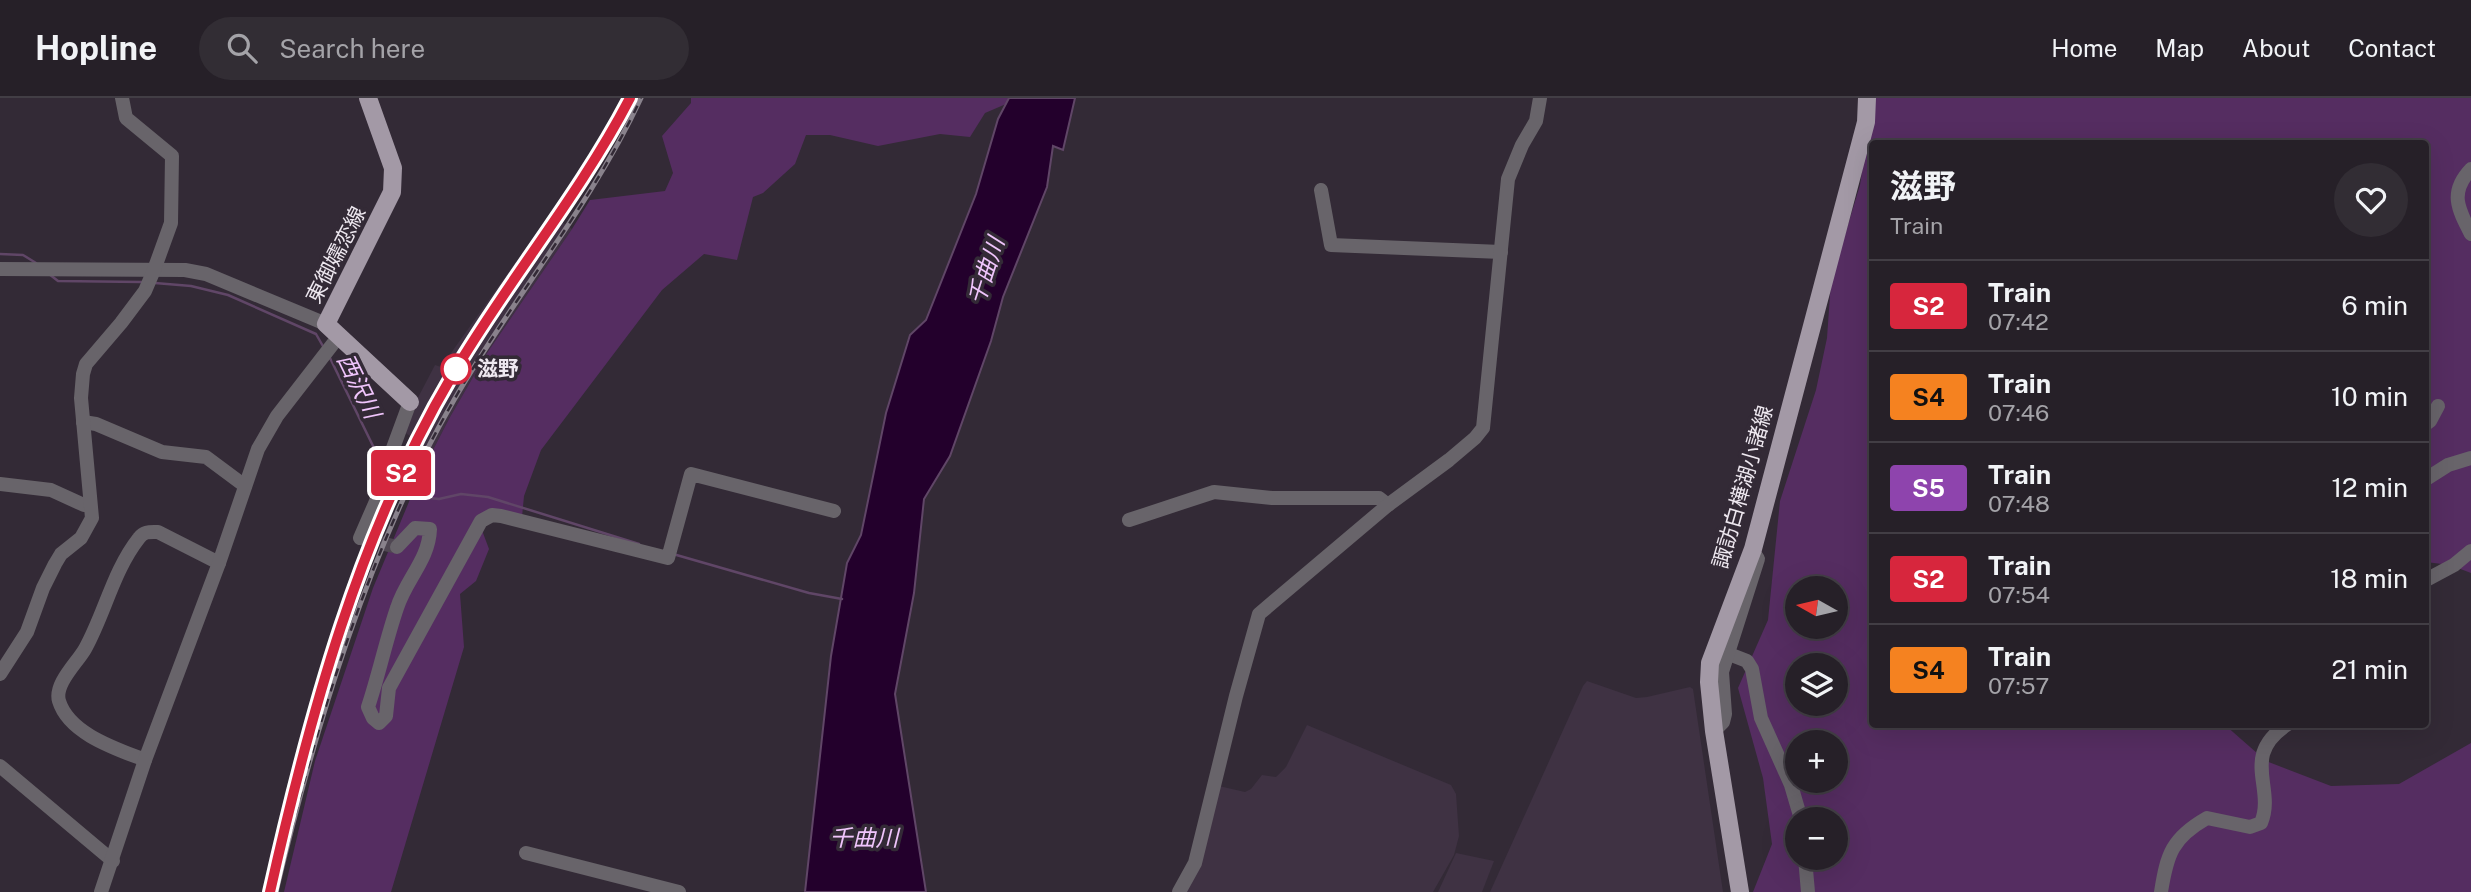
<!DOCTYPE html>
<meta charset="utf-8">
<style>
body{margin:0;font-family:"Public Sans","Noto Sans JP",sans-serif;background:#322d34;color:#f1f3f6;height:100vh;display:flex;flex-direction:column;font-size:26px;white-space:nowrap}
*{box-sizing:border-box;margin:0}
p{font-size:23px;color:#a4a3a8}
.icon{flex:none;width:38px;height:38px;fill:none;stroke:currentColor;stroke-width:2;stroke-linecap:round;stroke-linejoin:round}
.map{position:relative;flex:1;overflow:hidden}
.details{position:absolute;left:1869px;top:42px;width:560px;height:588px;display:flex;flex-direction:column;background:#262028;border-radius:7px;box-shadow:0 7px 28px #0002,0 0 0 2px #423e45}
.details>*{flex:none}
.badge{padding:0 14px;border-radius:5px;font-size:24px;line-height:46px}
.needle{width:46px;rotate:278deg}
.buttons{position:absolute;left:1785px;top:478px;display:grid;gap:14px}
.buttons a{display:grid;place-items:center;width:63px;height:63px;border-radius:50%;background:#262028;box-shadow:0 7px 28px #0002,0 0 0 2px #423e45;font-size:35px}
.map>.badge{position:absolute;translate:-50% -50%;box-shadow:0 0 0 4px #fff}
.round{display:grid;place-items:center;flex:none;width:74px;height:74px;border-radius:37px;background:#322d34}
.overview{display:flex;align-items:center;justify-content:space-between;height:119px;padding:0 21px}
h1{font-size:33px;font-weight:700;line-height:52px}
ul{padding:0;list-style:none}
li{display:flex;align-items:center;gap:21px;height:91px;padding:0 21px;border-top:2px solid #423e45}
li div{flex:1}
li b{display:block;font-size:26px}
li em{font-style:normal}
li .badge{min-width:77px;font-weight:700;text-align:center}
header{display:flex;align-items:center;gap:42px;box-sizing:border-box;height:98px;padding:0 35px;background:#262028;border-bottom:2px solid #423e45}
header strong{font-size:33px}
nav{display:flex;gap:38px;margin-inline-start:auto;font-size:24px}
.search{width:490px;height:63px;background:#322d34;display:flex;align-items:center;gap:18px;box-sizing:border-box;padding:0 24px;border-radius:38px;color:#a4a3a8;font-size:26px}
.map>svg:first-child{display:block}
.built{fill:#3f3243}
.green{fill:#552d61;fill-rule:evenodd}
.water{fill:#23002c;stroke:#604667;stroke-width:2}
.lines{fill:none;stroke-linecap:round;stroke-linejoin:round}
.stream{stroke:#604667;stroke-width:2.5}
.minor-tunnel{stroke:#4f4652;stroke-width:14;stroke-dasharray:14 7;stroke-linecap:butt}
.minor{stroke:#68646a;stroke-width:14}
.major{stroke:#a399a6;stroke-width:18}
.rail-casing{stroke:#89828c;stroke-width:5}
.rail{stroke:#332a36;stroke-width:2.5;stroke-dasharray:8;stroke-linecap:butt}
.line-casing{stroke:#fff;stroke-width:16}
.line{stroke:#d7263d;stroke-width:10}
.stop-dot{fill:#fff;stroke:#d7263d;stroke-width:3.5}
.labels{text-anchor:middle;stroke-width:7;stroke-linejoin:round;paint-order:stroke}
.street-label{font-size:21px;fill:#eee8f0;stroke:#332a36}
.stop-label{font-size:21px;font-weight:bold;fill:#eee8f0;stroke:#332a36;text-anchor:start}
.water-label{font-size:23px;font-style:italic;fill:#f0c5fc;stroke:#332a36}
</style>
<header>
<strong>Hopline</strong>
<div class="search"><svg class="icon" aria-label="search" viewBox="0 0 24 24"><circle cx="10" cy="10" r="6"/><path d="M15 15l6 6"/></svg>Search here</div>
<nav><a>Home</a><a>Map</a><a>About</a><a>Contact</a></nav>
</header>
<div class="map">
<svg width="2471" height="794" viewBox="0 0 2471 794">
<rect width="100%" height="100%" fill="#332a36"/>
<g class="built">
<path d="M550,116L572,131L487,255L450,319L421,375L400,366L413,340L401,332L435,267L441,269Z"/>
<path d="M1587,583L1636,600L1647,599L1690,589L1693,591L1723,794H1490L1583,588Z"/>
<path d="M1307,627L1451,687L1456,696L1459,738L1454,757L1433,794H1185L1219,688L1245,694L1251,691L1262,677L1276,679L1286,669Z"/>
<path d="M1456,755L1494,763L1482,794H1438Z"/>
</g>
<g class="green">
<path d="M691,0H1009L1006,6L985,15L970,39L940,36L878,48L830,37H806L795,66L763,95L753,99L737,162L704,156L662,192L541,352L524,398L522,419L485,415L483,435L489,451L476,483L460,496L464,549L391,794H284L315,663L373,490L421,375L450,319L487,255L572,131L590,102L665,93L673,75L662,38L691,5Z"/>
<path d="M1873,0H2471V475L2450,467L2426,464V46H1872V626L2225,627L2266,663L2331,688L2399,686L2471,645V794H1753L1772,746L1763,680L1738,590L1768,522L1780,403L1816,292L1827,240L1831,183L1860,87ZM1797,490H1836V528H1797ZM1797,567H1836V606H1797ZM1797,644H1836V682H1797ZM1797,721H1836V760H1797Z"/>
</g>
<path class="water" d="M1009,0H1075L1063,52L1053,48L1047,89L1003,199L991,243L950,358L924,401L914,495L895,596L926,794H805L831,558L847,465L861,437L886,315L910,237L926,222L976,96L998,21Z"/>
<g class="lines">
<g class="stream">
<path d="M0,156L23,157L36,165"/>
<path d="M49,176L58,183L142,184"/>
<path d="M155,185L191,188L228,197L316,236L324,250"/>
<path d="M329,258L375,352L380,366"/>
<path d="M387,377L429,400L439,401L461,396L488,399L639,446"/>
<path d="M673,456L809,495L842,501"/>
</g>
<path class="minor-tunnel" d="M360,440L397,449"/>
<g class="minor">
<path d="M2471,71C2449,94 2458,111 2471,136"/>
<path d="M1321,92L1331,147L1501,154"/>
<path d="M0,171L185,172L206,176L326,226"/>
<path d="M83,324L96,326L162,354L206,359L245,388"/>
<path d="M2426,326L2430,323L2438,308"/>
<path d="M2426,381L2448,367L2471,360"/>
<path d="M0,386L51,392L84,407H89"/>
<path d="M1129,422L1214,394L1272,400H1379L1388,407"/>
<path d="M360,440L377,401L382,380L410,304"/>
<path d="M397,449L415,430L430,431C429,462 406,481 397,510C386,542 379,576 368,609L373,620L379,625L386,618L389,590L481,423L492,417L501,418L668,460L691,376L834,413"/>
<path d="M2426,482L2454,467L2471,453"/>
<path d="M1729,556L1747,563L1752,571L1761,620L1791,687L1801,721"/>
<path d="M0,576L27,534L43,490L55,466L61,456L81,440L92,420L81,300L83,276L86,266L121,225L145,193L154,172L171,125L172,58L126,20L122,0"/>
<path d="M1714,633L1723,624L1725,616L1722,574L1758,461L1756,458"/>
<path d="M145,662C117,651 69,636 59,603C54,586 77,565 85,551C105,515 113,473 139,440C144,433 150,434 158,434L219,465"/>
<path d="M0,668L113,763"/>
<path d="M526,755L679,794"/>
<path d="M1805,760L1808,794"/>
<path d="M101,794L145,662L219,465L258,351L277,318L339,238"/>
<path d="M1179,794L1195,765L1236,598L1259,516L1388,407L1449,362L1475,340L1483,330L1508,81L1522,47L1536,23L1540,0"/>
<path d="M2161,794C2167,756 2172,740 2207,720L2250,729L2261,725C2276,689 2239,658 2288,626"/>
</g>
<g class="major">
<path d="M368,0L393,70L392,94L326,226L410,304"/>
<path d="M1740,794L1714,633L1709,584L1710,565L1753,451L1866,24L1867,0"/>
</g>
<g class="rail-casing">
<g id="rail">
<path d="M318,604C352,490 393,379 453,276C508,182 579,97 630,0"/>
<path d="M276,794C315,630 369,448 454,302C513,199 591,108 641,0"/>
</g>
</g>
<use href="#rail" class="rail"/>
</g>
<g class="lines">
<g class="line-casing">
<path id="line" d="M270,794C310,616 359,435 453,276C508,182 579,98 630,0"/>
</g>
<use href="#line" class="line"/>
</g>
<circle class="stop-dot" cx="456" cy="271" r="14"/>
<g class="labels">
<g class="street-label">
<text transform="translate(336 157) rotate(-63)" y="7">東御嬬恋線</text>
<text transform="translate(1743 389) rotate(-74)" y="7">諏訪白樺湖小諸線</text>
</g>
<g class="stop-label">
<text x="477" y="278">滋野</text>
</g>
<g class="water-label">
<text transform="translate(986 173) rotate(-72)" y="8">千曲川</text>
<text transform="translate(359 288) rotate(64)" y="8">西沢川</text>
<text x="864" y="748">千曲川</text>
</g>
</g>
</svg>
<div class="buttons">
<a><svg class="needle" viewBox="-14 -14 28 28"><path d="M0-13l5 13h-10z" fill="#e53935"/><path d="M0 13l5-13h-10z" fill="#a4a3a8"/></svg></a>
<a><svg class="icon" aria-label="layers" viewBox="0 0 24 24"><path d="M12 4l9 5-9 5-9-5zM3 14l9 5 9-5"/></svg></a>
<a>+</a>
<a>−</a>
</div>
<b class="badge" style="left:401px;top:375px;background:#d7263d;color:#fff">S2</b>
<section class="details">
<div class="overview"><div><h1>滋野</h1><p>Train</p></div><a class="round"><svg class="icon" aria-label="heart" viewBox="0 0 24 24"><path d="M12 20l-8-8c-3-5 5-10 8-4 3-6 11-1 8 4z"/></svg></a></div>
<ul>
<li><span class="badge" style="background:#d7263d;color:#fff">S2</span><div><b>Train</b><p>07:42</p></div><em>6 min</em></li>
<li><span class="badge" style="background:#f58220;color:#111">S4</span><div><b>Train</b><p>07:46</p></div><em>10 min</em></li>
<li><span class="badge" style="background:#8e44ad;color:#fff">S5</span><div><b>Train</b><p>07:48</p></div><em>12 min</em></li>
<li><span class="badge" style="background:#d7263d;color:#fff">S2</span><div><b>Train</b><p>07:54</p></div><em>18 min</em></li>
<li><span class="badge" style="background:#f58220;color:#111">S4</span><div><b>Train</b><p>07:57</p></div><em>21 min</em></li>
</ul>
</section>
</div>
